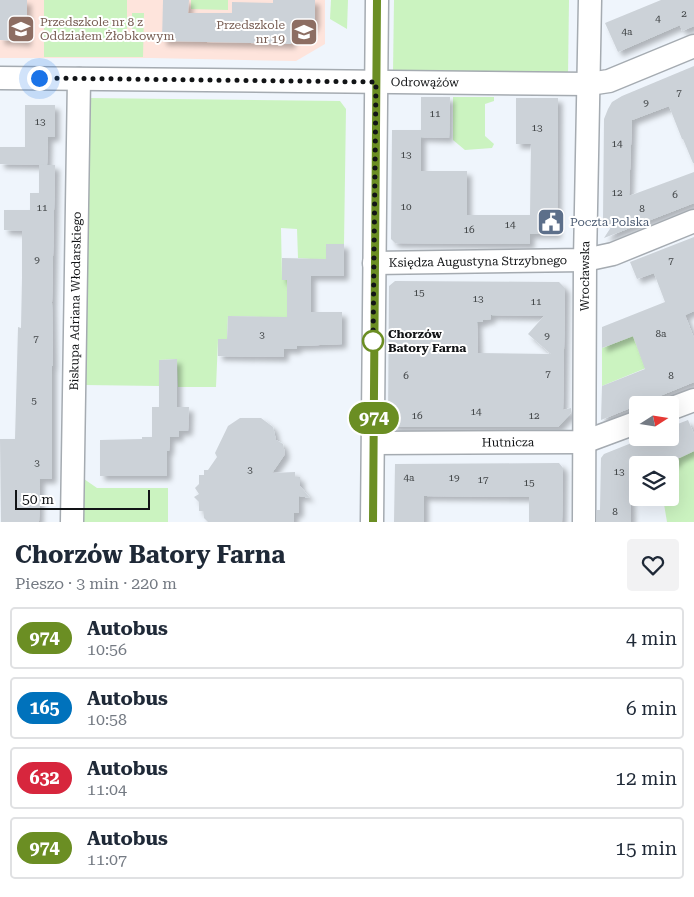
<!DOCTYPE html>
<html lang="pl">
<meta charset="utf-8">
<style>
body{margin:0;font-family:"Roboto Serif",serif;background:#f2f2f3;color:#1f2937;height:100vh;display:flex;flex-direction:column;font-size:19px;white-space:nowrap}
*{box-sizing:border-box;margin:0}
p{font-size:16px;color:#747a83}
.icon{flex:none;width:28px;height:28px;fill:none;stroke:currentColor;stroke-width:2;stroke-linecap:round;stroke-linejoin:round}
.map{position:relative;height:522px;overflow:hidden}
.side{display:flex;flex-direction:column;background:#fff;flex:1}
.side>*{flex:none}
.badge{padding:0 10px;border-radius:16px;font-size:18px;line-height:32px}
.needle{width:32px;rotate:78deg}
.tools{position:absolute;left:629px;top:396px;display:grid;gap:10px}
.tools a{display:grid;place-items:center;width:50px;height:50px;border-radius:5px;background:#fff;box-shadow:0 5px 20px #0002;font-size:25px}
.scale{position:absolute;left:15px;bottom:12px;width:135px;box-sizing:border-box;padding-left:5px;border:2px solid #121416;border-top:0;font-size:14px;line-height:18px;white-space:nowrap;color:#121416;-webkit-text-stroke:4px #fff;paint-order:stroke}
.you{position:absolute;width:25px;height:25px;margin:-12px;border:4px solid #fff;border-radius:50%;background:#1a73e8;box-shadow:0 0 0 8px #1a73e833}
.map>.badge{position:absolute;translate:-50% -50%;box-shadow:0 0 0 2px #fff}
.round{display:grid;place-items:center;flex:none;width:52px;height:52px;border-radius:5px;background:#f2f2f3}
.headline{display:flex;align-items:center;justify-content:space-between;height:85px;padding:0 15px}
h1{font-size:24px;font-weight:700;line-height:38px}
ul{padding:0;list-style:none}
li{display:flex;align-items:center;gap:15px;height:62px;margin:0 10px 8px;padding:0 5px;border:2px solid #e0e1e3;border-radius:5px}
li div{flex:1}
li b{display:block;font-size:19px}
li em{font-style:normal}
li .badge{min-width:55px;font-weight:700;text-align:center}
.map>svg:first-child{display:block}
.education{fill:#fee4dc}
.green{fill:#cbf3c0}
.building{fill:#ccd2d8;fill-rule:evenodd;filter:url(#shadow)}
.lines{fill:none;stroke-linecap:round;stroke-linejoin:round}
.minor-casing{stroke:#a5abb1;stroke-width:25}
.minor{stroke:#fff;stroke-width:22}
.line-casing{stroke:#fff;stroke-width:11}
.line{stroke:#6b8e23;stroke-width:8}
.walk{stroke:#121416;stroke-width:5;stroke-dasharray:0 9}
.stop-dot{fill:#fff;stroke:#6b8e23;stroke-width:2.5}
.labels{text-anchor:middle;stroke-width:4;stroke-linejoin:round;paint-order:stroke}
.number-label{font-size:10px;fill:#404446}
.education-label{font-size:12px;fill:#785e54;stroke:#fff;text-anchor:start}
.street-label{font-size:12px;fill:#121416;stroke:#fff}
.service-label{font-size:12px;fill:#4e5e75;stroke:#fff;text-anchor:start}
.stop-label{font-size:12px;font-weight:bold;fill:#121416;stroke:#fff;text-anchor:start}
</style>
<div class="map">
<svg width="694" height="522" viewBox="0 0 694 522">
<defs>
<filter id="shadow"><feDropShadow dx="4.5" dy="4.5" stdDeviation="2.5" flood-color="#0004"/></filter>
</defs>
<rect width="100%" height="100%" fill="#eff5fc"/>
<path class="education" d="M0,0H325V44L296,61L151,58H0Z"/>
<g class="green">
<path d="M44,0H127V34H132V13H144L143,57H44Z"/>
<path d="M191,0H228V10L191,9Z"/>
<path d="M331,0H348L347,29L330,19Z"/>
<path d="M394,0H569L568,75L393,73Z"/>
<path d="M453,97H494V101L485,104V136L494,144L492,148L465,150L453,140Z"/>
<path d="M90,98L340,101L346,109L344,244H326V276H311V259L298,258L297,229L281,228L282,279L297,280L287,287V320L261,317L228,316L227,339L218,340L216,387H178L177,359L159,360V386L85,385L86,265Z"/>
<path d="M633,336L646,368L602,386V348Z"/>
<path d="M694,451V522H667L663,498H670V465H662L677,462V459Z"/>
<path d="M84,479L97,488H168V522H84Z"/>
</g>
<g class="building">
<path d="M0,0H27V42L0,40Z"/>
<path d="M163,0H189L188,13H232V2L273,3V0H315V22L312,28L309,31L292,32L291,44L162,41Z"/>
<path d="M661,0H694V26L682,31L680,25L618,52L605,23Z"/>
<path d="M694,66V163H693L683,139H682L669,106L632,120L629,196L694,172V203L604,238L613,224L603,220L604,119L608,109L612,102L622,96Z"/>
<path d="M421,97H450L449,138L421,137V171H467V215H530L531,144H516V98H558L557,234H530V244L395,243L391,239L392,130H421Z"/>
<path d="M25,105H55V137H48L47,165L0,164V147H25Z"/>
<path d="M39,165H55L52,303L53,366H52V479H40L39,522H1L0,439H15L18,327L21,328L22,277V231L4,230V210H30V193H39Z"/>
<path d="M694,237V311L685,315L694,338V382L601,420L602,386L645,369L633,336L602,348V327L665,302L654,273L637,279L630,262Z"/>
<path d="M326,244H344V276H311V312H342V344L297,346V349H284V357L218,356V339H227L228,316L287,317V280H282V258L326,259Z"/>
<path d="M395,281L559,282L565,288L563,410L571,408V413L558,427H394L388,420L389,286ZM491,315L544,316L528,334L551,354L478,353L477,322H483V320L491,319Z"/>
<path d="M177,359V407H189L188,431H179V437H170L169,451H167V476H100V440L142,439V437H152V407H159V360Z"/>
<path d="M240,418H261L273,427L276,440L283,444L285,454L272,473L295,472V477H300V486L310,498L299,496V513H294V522H208L204,518V511H199V502L194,497L199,494L195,488L199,484V475H204V470H208L217,457L215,453L228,426Z"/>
<path d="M688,420L694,434V451L677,459V462L669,465H638V478L630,481L631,522H597V510H600L601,458L604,454L644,438H670V427Z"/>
<path d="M559,463L563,468L562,522H529V497L424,496V522H394L395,464Z"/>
</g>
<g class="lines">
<g class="minor-casing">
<g id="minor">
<path id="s1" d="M0,78L589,84L609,81L694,46"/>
<path id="s2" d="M374,263L585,260L613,254L694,221"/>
<path d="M670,409L694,400"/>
<path id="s3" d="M374,443L584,442L638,422"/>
<path id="s4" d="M72,522L79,79"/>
<path d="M372,522L377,0"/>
<path id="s5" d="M584,522L585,260L590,0"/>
</g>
</g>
<use href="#minor" class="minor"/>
</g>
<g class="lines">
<g class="line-casing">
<path id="line" d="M373,522L377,0"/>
</g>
<use href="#line" class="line"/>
<path class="walk" d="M39,78L376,82L373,343V341"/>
</g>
<defs>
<g id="school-square" transform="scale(1.4375)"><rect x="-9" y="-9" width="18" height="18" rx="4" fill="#8d6e63" stroke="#fff"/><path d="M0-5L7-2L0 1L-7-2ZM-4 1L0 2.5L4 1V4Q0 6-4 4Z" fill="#fff"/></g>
<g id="civic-square" transform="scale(1.4375)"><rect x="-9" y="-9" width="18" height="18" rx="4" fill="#5c6f8a" stroke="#fff"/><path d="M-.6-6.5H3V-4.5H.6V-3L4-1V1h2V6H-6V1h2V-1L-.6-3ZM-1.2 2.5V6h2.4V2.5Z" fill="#fff"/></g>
</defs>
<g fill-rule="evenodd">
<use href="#school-square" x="21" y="29"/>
<use href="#school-square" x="304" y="32"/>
<use href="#civic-square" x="551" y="222"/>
</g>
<circle class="stop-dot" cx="373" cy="341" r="10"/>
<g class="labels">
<g class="number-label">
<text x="684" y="17">2</text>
<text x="658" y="22">4</text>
<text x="627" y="35">4a</text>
<text x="679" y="96">7</text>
<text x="646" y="106">9</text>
<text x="435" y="117">11</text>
<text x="40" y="125">13</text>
<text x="537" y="131">13</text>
<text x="617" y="147">14</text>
<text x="406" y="158">13</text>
<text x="617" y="196">12</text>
<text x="675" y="198">6</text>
<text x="406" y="210">10</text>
<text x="42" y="211">11</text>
<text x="642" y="212">8</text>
<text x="510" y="228">14</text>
<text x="469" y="233">16</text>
<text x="37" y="263">9</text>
<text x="671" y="264">7</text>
<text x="419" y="296">15</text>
<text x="478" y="302">13</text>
<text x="536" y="305">11</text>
<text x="661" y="337">8a</text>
<text x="262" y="338">3</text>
<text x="547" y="339">9</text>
<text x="36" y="342">7</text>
<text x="548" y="377">7</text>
<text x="406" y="379">6</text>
<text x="671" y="379">8</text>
<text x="34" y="404">5</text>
<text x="476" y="415">14</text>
<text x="417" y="419">16</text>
<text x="534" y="419">12</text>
<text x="37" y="466">3</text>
<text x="250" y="473">3</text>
<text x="619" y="475">13</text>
<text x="409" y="481">4a</text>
<text x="454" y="481">19</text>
<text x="483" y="483">17</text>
<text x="529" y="486">15</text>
<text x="615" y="515">8</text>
</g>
<g class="education-label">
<text x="40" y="26">Przedszkole nr 8 z<tspan x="40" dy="14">Oddziałem Żłobkowym</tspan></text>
<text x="285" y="29" text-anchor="end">Przedszkole<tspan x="285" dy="14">nr 19</tspan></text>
</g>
<g class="street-label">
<text dy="4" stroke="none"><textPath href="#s1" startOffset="425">Odrowążów</textPath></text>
<text dy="4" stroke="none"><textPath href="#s2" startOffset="104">Księdza Augustyna Strzybnego</textPath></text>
<text dy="4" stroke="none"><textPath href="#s5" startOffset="246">Wrocławska</textPath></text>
<text dy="4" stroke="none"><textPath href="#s4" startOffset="221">Biskupa Adriana Włodarskiego</textPath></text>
<text dy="4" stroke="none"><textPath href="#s3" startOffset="134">Hutnicza</textPath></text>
</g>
<g class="service-label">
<text x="570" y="226">Poczta Polska</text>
</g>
<g class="stop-label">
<text x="388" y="338">Chorzów<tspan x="388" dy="14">Batory Farna</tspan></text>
</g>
</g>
</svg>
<div class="tools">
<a><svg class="needle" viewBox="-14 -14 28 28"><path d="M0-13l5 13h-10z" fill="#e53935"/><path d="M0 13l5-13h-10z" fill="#747a83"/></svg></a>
<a><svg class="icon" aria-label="layers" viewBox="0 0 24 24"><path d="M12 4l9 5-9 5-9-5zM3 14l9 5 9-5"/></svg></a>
</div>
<div class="scale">50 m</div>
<div class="you" style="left:39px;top:78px"></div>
<b class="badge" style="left:374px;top:418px;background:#6b8e23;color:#fff">974</b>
</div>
<section class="side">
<div class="headline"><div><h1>Chorzów Batory Farna</h1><p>Pieszo · 3 min · 220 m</p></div><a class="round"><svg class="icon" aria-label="heart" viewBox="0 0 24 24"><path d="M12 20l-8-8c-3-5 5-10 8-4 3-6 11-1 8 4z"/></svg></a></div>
<ul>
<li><span class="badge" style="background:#6b8e23;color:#fff">974</span><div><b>Autobus</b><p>10:56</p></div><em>4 min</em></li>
<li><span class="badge" style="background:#0072bc;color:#fff">165</span><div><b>Autobus</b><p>10:58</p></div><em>6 min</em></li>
<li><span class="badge" style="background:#d7263d;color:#fff">632</span><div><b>Autobus</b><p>11:04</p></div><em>12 min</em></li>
<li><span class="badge" style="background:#6b8e23;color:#fff">974</span><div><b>Autobus</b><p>11:07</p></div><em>15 min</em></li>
</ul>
</section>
